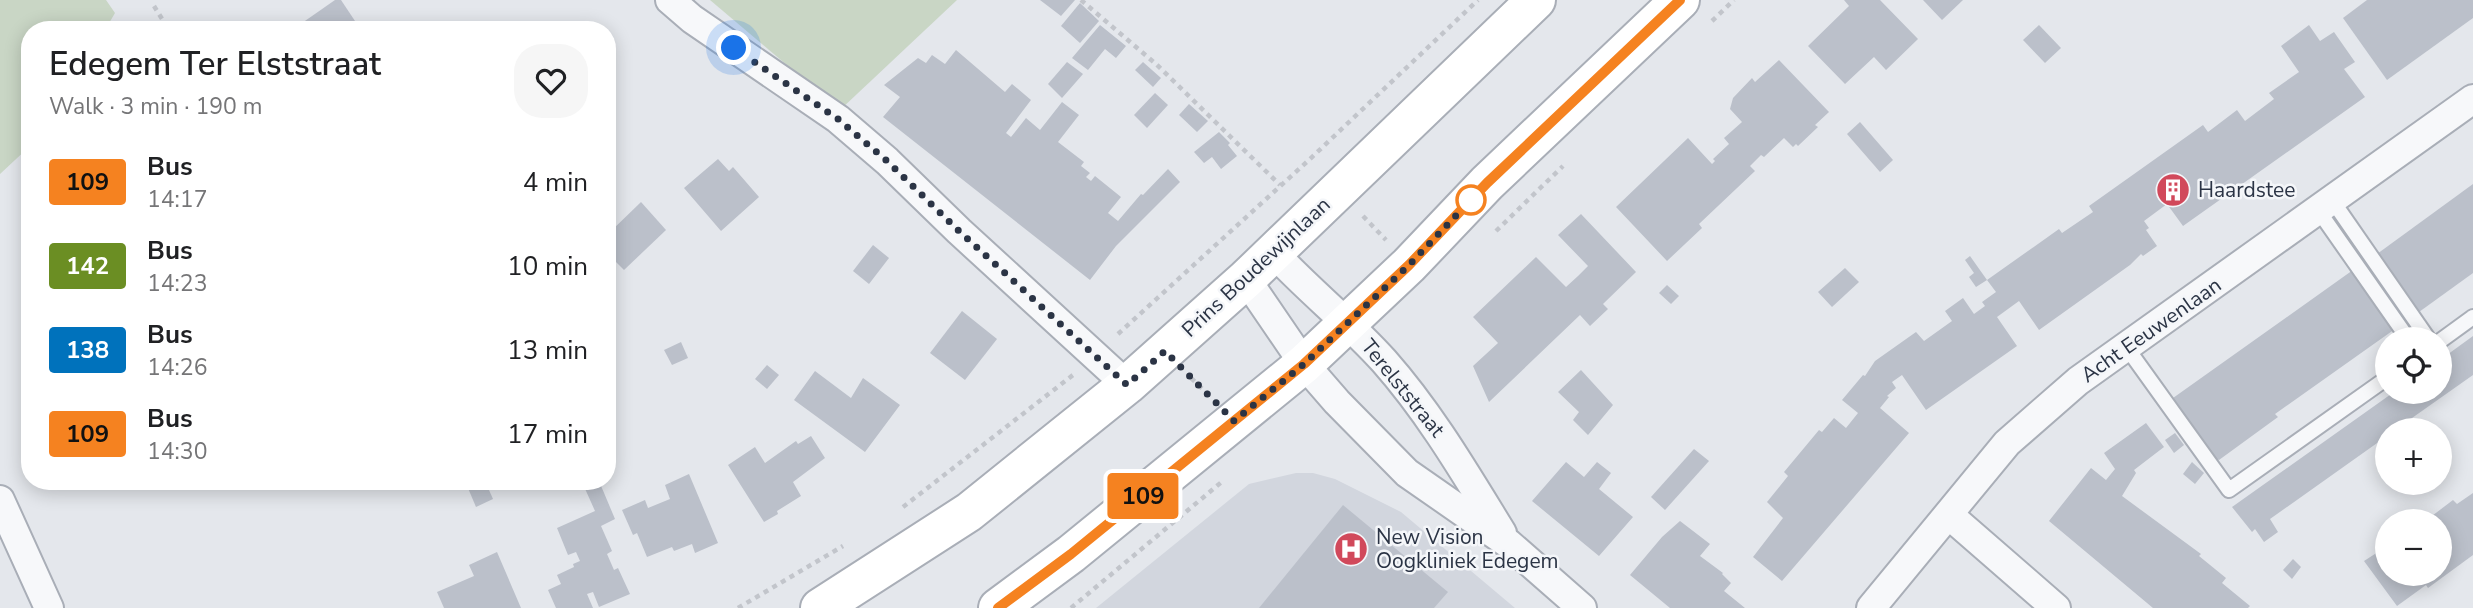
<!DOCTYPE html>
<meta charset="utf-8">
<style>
body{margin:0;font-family:"Nunito Sans",sans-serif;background:#f6f6f6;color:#202124;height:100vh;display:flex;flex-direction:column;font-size:26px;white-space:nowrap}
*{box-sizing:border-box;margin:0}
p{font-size:23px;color:#757577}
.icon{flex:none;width:38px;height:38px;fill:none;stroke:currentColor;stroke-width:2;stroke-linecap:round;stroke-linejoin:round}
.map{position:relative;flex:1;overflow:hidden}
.drawer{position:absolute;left:21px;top:21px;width:595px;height:469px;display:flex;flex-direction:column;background:#fff;border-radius:28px;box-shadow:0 4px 18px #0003}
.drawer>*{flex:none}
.badge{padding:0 14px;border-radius:5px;font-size:24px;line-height:46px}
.controls{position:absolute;left:2375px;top:327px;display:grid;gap:14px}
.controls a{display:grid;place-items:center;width:77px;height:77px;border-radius:50%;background:#fff;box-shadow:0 4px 18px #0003;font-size:35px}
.you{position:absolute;width:35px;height:35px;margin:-18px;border:5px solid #fff;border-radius:50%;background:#1a73e8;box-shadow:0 0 0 10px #1a73e833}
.map>.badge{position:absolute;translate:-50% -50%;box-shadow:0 0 0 4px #fff}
.round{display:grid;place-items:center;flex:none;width:74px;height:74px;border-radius:28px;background:#f6f6f6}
.headline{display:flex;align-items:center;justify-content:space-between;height:119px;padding:0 28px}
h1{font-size:33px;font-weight:600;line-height:52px}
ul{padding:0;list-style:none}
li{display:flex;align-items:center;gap:21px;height:84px;padding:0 28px}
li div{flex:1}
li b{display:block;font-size:26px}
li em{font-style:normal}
li .badge{min-width:77px;font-weight:700;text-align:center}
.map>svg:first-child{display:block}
.built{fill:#d2d6de}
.green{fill:#c9d6c5}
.building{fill:#bbc0ca}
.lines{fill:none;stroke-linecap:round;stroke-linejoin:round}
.lane-casing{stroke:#a9aeb7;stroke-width:18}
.street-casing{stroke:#a9aeb7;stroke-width:32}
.secondary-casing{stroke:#a9aeb7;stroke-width:42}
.path{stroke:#c2c5cb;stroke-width:4.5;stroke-dasharray:5 5;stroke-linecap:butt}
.lane{stroke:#f7f8fa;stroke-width:14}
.street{stroke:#f7f8fa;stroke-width:28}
.secondary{stroke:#fff;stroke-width:38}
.line-casing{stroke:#fff;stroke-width:16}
.line{stroke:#f58220;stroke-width:10}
.walk{stroke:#2b3445;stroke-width:7;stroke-dasharray:0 12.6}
.stop-dot{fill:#fff;stroke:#f58220;stroke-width:3.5}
.labels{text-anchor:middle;stroke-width:5;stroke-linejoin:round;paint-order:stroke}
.poi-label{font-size:21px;fill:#2b3445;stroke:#f4f6f9;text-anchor:start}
.street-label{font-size:21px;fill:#2b3445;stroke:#f4f6f9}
</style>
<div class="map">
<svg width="2473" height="608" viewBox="0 0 2473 608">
<rect width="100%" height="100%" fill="#e4e7ec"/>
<path class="built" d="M1296,473H1313L1335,479L1401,512L1515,608H1096L1249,484Z"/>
<g class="green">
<path d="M0,0H106L115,13L105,30H30V146L0,174Z"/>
<path d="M710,0H957L840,110Z"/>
</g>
<g class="building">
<path d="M335,0H341L361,30H292Z"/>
<path d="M1040,0H1075L1061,16Z"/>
<path d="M1844,0H1880L1918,39L1886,70L1874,57L1845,84L1808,46L1849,6Z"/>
<path d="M1923,0H1963L1942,20Z"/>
<path d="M2367,0H2473V18L2387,80L2343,18Z"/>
<path d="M1080,3L1099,21L1080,43L1061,26Z"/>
<path d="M1100,25L1126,46L1116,58L1105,49L1088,70L1072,58Z"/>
<path d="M2039,25L2061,48L2045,63L2023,40Z"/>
<path d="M2309,25L2320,41L2334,32L2355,62L2344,69L2365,97L2183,226L2167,204L2144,221L2149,228L2146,230L2157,246L2143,256L2141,254L2130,265L2039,330L2019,301L1997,317L2017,346L1926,410L1902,375L1892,382L1896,388L1887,396L1889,397L1880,408L1909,433L1782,581L1753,557L1783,518L1767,502L1788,476L1784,472L1819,430L1822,432L1834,418L1846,428L1858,413L1842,400L1863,375L1865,376L1875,361L1916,332L1924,341L1952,321L1945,311L1963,298L1974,314L1985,306L1982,302L1996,292L1987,280L2059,229L2062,233L2093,212L2089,206L2203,125L2208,132L2237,110L2245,121L2274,99L2269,93L2299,72L2281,46Z"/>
<path d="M956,50L1005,92L1012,84L1031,100L1006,133L1011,137L1026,118L1040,130L1062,102L1079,115L1058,142L1084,162L1081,166L1090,173L1086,177L1091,181L1095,176L1121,197L1108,213L1118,221L1141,194L1143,195L1168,169L1180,182L1116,246L1090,280L883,117L900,97L884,85L918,58L926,63L932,55L945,64Z"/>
<path d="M1779,60L1829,112L1815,125L1818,127L1798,146L1796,144L1793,147L1784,138L1764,157L1761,155L1750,166L1755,171L1699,224L1702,228L1667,261L1616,207L1688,138L1712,164L1715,161L1713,159L1729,144L1724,138L1742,122L1730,109L1733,98L1752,78L1755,82Z"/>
<path d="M1067,62L1083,74L1062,98L1048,84Z"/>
<path d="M1143,62L1161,78L1153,87L1135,70Z"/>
<path d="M1155,93L1168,105L1147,128L1134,115Z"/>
<path d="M1189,104L1208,121L1197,132L1179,115Z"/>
<path d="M1860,122L1893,160L1880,172L1847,134Z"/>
<path d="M1219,132L1230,143L1228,145L1237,156L1221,169L1212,157L1204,163L1194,152Z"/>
<path d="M718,159L729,171L733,167L759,197L721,231L684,188Z"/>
<path d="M2473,184V273L2419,312L2377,254Z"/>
<path d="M641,202L666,230L624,270L607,253V235Z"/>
<path d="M1581,214L1636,272L1603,304L1608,309L1590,326L1580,315L1489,402L1473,366L1498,343L1473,317L1536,257L1566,287L1578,276L1588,266L1558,235Z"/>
<path d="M873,245L889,258L869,284L853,271Z"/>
<path d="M1970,256L1987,280L1976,287L1969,277L1974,273L1965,260Z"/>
<path d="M1845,268L1859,282L1832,307L1818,292Z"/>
<path d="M2353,270L2395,329L2275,414L2278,417L2219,460L2215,458L2173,398Z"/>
<path d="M1667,285L1679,296L1671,304L1659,293Z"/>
<path d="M962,311L997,339L965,380L930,353Z"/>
<path d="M2473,336V375L2395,430H2387V436L2270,519L2278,532L2264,542L2255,529L2252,532L2232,507L2394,392H2440V360Z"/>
<path d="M681,342L688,358L672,365L664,350Z"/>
<path d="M767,365L779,375L767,389L755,379Z"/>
<path d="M1581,370L1613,405L1588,435L1573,420L1579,412L1558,392Z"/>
<path d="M815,371L851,398L863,378L900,405L865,452L794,400Z"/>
<path d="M2146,423L2164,447L2134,470L2136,473L2122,496L2201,554L2199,556L2226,578L2222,583L2250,606L2248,608H2153L2049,521L2091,468L2106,480L2115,469L2104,453Z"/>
<path d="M2175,433L2184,445L2174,453L2165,440Z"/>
<path d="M811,436L825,458L793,482L801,496L777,511L778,514L764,522L728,465L755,447L765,463L796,441L798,444Z"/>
<path d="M1694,449L1709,461L1665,510L1651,497Z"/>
<path d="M1566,462L1584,477L1597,462L1611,473L1599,489L1633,517L1599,556L1532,501Z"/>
<path d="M2192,462L2204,473L2195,484L2183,474Z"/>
<path d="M689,474L718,543L695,553L692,544L674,551L672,547L647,557L637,533L633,535L622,510L645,500L648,508L670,499L665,485Z"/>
<path d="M465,481H485L493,499L476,507Z"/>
<path d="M584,481H599L615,519L601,526L612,551L607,554L614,570L618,568L630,594L599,607L593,592L587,594L593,608H556L548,590L561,584L557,575L574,567L573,564L580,561L576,552L568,555L557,528L595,511L582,482Z"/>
<path d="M2473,493V555L2428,588L2426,585L2397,606L2364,561L2378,552L2380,554L2387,549V574H2440V522H2424L2453,500L2457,504Z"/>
<path d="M1343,505L1448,592L1434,608H1259Z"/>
<path d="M1680,521L1710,544L1700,556L1723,573L1722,574L1731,583L1724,591L1745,608H1670L1630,575L1662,537Z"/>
<path d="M497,552L521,608H444L437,592L474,576L469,565Z"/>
<path d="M2293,559L2301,567L2292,579L2283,570Z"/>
</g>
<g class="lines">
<g class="lane-casing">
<g id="lane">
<path d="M2332,200L2429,340"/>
<path d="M2318,210L2409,340"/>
<path d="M2440,341L2473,317"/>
<path d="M2127,348L2229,490L2387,378"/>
</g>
</g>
<g class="street-casing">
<g id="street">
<path d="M670,0L692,19L838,119L887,161L959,231L1127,385"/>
<path d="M1273,252C1308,290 1349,322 1384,361C1430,413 1465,473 1502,533"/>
<path d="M1246,279L1304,364L1337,402L1407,473L1509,544L1582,608"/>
<path d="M0,500L49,608"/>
<path d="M1949,515L2056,608"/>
<path d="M1871,608L2007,443L2078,381L2473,99"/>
</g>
</g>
<g class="secondary-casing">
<g id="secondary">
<path d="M820,608L969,512L1127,385L1246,279L1536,0"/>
<path d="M998,608L1071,554L1304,364L1409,265L1487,183L1680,0"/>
</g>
</g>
<g class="path">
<path d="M1081,0L1156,64L1280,185"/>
<path d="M154,6L169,30"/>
<path d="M1712,21L1734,0"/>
<path d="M1363,216L1386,240"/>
<path d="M1496,231L1563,166"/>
<path d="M1118,334L1310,159L1478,0"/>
<path d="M1191,378L1210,396"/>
<path d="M903,507L1073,375"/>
<path d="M738,608L843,546"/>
<path d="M1071,608L1224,480"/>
</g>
<use href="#lane" class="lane"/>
<use href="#street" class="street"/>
<use href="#secondary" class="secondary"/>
</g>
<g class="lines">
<g class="line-casing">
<path id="line" d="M998,608L1071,554L1304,364L1409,265L1487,183L1680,0"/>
</g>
<use href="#line" class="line"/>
<path class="walk" d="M734,48L838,119L887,161L959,231L1127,385L1165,351L1234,421L1304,364L1409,265L1471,200"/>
</g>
<defs>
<g id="building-disc" transform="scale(1.75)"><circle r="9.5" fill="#d1495b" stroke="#f4f6f9"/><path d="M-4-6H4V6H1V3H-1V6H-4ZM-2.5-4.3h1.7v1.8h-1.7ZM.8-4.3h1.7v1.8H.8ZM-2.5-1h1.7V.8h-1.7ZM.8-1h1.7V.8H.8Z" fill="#fff"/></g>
<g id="hospital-disc" transform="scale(1.75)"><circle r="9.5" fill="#d1495b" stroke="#f4f6f9"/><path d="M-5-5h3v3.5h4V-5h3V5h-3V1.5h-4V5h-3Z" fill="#fff"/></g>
</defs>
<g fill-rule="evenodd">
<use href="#building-disc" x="2173" y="190"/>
<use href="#hospital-disc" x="1351" y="549"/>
</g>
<circle class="stop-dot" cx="1471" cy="200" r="14"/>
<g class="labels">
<g class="poi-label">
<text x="2198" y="197">Haardstee</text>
<text x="1376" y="544">New Vision<tspan x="1376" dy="24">Oogkliniek Edegem</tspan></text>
</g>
<g class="street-label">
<text transform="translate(1256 267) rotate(-43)" y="7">Prins Boudewijnlaan</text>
<text transform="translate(2151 330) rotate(-35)" y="7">Acht Eeuwenlaan</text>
<text transform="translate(1403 388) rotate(51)" y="7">Terelststraat</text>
</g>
</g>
</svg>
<div class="controls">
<a><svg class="icon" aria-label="locate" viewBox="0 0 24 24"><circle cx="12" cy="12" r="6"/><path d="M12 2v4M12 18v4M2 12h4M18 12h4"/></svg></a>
<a>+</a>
<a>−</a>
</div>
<div class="you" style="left:734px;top:48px"></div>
<b class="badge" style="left:1143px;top:496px;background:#f58220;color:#111">109</b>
<section class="drawer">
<div class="headline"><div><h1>Edegem Ter Elststraat</h1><p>Walk · 3 min · 190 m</p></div><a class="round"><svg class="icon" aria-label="heart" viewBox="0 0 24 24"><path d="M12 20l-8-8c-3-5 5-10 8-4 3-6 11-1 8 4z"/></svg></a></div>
<ul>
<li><span class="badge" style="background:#f58220;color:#111">109</span><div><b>Bus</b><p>14:17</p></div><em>4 min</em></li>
<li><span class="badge" style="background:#6b8e23;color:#fff">142</span><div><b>Bus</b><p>14:23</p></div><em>10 min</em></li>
<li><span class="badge" style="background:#0072bc;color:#fff">138</span><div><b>Bus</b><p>14:26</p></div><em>13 min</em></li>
<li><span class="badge" style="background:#f58220;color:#111">109</span><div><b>Bus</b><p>14:30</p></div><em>17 min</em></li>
</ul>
</section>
</div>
